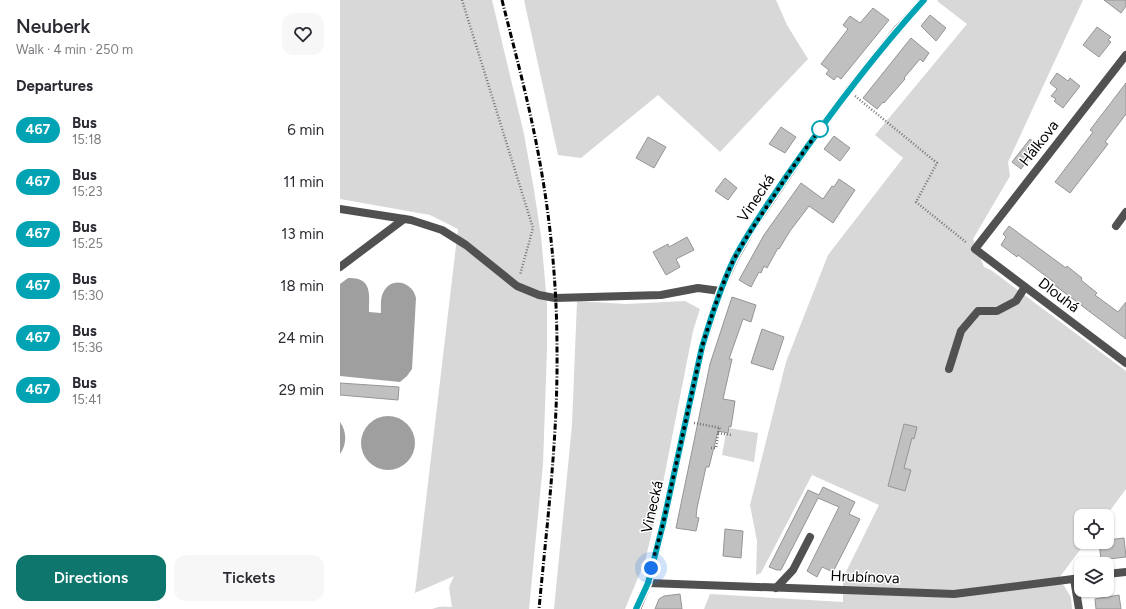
<!DOCTYPE html>
<meta charset="utf-8">
<style>
body{margin:0;font-family:Figtree,sans-serif;background:#f7f7f7;color:#2b2b33;height:100vh;display:flex;flex-direction:column;font-size:15px;white-space:nowrap}
*{box-sizing:border-box;margin:0}
p{font-size:13px;color:#7c7c81}
.icon{flex:none;width:22px;height:22px;fill:none;stroke:currentColor;stroke-width:2;stroke-linecap:round;stroke-linejoin:round}
.map{position:relative;flex:1;overflow:hidden}
.drawer{display:flex;flex-direction:column;background:#fff;width:340px}
.drawer>*{flex:none}
.badge{padding:0 8px;border-radius:13px;font-size:14px;line-height:26px}
.fabs{position:absolute;left:734px;top:509px;display:grid;gap:8px}
.fabs a{display:grid;place-items:center;width:40px;height:40px;border-radius:8px;background:#fff;box-shadow:0 1px 3px #0004;font-size:20px}
.you{position:absolute;width:20px;height:20px;margin:-10px;border:3px solid #fff;border-radius:50%;background:#1a73e8;box-shadow:0 0 0 6px #1a73e833}
.map>.badge{position:absolute;translate:-50% -50%;box-shadow:0 0 0 2px #fff}
h2{padding:0 16px;font-size:15px;line-height:36px}
.round{display:grid;place-items:center;flex:none;width:42px;height:42px;border-radius:12px;background:#f7f7f7}
.overview{display:flex;align-items:center;justify-content:space-between;height:68px;padding:0 16px}
h1{font-size:19px;font-weight:600;line-height:30px}
.cta{display:flex;gap:8px;margin-top:auto;padding:8px 16px}
.cta a{flex:1;height:46px;border-radius:12px;background:#0f766e;color:#fff;font-size:16px;font-weight:600;line-height:46px;text-align:center}
.cta a+a{background:#f7f7f7;color:#2b2b33}
ul{padding:0;list-style:none}
li{display:flex;align-items:center;gap:12px;height:52px;padding:0 16px}
li div{flex:1}
li b{display:block;font-size:15px}
li em{font-style:normal}
li .badge{min-width:44px;font-weight:700;text-align:center}
main{display:flex;flex:1;min-height:0}
.map>svg:first-child{display:block}
.green{fill:#d8d8d8}
.water{fill:#9f9f9f}
.building{fill:#c0c0c0;stroke:#959595}
.lines{fill:none;stroke-linecap:round;stroke-linejoin:round}
.path{stroke:#737373;stroke-width:2.5;stroke-dasharray:1 2;stroke-linecap:butt}
.lane{stroke:#515151;stroke-width:8}
.street{stroke:#515151;stroke-width:8}
.secondary{stroke:#1e1e1e;stroke-width:8}
.rail{stroke:#000;stroke-width:3;stroke-dasharray:6 2 1 2;stroke-linecap:butt}
.line-casing{stroke:#fff;stroke-width:9}
.line{stroke:#00a3b4;stroke-width:6}
.walk{stroke:#000;stroke-width:4;stroke-dasharray:0 7.2}
.stop-dot{fill:#fff;stroke:#00a3b4;stroke-width:2}
.labels{text-anchor:middle;stroke-width:3;stroke-linejoin:round;paint-order:stroke}
.street-label{font-size:15px;fill:#000;stroke:#fff}
</style>
<main>
<section class="drawer">
<div class="overview"><div><h1>Neuberk</h1><p>Walk · 4 min · 250 m</p></div><a class="round"><svg class="icon" aria-label="heart" viewBox="0 0 24 24"><path d="M12 20l-8-8c-3-5 5-10 8-4 3-6 11-1 8 4z"/></svg></a></div>
<h2>Departures</h2>
<ul>
<li><span class="badge" style="background:#00a3b4;color:#fff">467</span><div><b>Bus</b><p>15:18</p></div><em>6 min</em></li>
<li><span class="badge" style="background:#00a3b4;color:#fff">467</span><div><b>Bus</b><p>15:23</p></div><em>11 min</em></li>
<li><span class="badge" style="background:#00a3b4;color:#fff">467</span><div><b>Bus</b><p>15:25</p></div><em>13 min</em></li>
<li><span class="badge" style="background:#00a3b4;color:#fff">467</span><div><b>Bus</b><p>15:30</p></div><em>18 min</em></li>
<li><span class="badge" style="background:#00a3b4;color:#fff">467</span><div><b>Bus</b><p>15:36</p></div><em>24 min</em></li>
<li><span class="badge" style="background:#00a3b4;color:#fff">467</span><div><b>Bus</b><p>15:41</p></div><em>29 min</em></li>
</ul>
<div class="cta"><a>Directions</a><a>Tickets</a></div>
</section>
<div class="map">
<svg width="786" height="609" viewBox="0 0 786 609">
<rect width="100%" height="100%" fill="#fff"/>
<g class="green">
<path d="M0,0H152L184,134L194,190L201,236L207,303V350L203,464L189,609H92C99,606 105,606 112,607L109,587L114,576L75,593L118,229L90,215L0,199Z"/>
<path d="M184,0H436L447,25L468,59L380,152L318,95L241,158L218,155Z"/>
<path d="M598,0H743L668,162L670,176L633,239L644,267L651,270L786,371V489L766,516H741V542H746L719,578L731,597L732,609H364L370,594L503,602V578L539,505L472,475L421,573L416,575L417,541L410,505L446,362L488,255L563,158L535,135L627,24L597,1Z"/>
<path d="M237,301L286,304L345,301L360,309L353,331L320,498L305,561L285,609H214L232,425Z"/>
<path d="M389,428L418,433L414,462L382,455L386,433H388Z"/>
</g>
<g class="water">
<path d="M8,278C33,277 29,295 29,312L41,313C41,306 40,297 44,291C52,276 73,282 76,298L72,369L67,376L60,382L0,376V284Z"/>
<circle cx="48" cy="443" r="27"/>
<path d="M0,422C7,432 7,444 0,454Z"/>
</g>
<g class="building">
<path d="M764,0H786V6L781,13Z"/>
<path d="M533,8L549,20L501,79L497,76L494,80L486,74L489,70L481,64L508,29L503,25L510,16L520,23Z"/>
<path d="M590,15L606,28L596,41L581,26Z"/>
<path d="M757,27L771,37L768,40L771,42L759,57L743,45Z"/>
<path d="M571,38L589,53L583,62L580,59L564,78L565,79L544,103L543,102L537,109L523,98Z"/>
<path d="M717,73L728,81L730,78L740,86L723,108L714,101L716,99L711,96L717,89L710,83Z"/>
<path d="M786,83V114L765,142L768,144L730,193L715,182L753,132L750,130Z"/>
<path d="M441,127L456,137L445,153L429,144Z"/>
<path d="M494,136L510,148L500,161L484,149Z"/>
<path d="M308,137L326,147L314,168L296,158Z"/>
<path d="M690,139L699,146L681,169L672,162Z"/>
<path d="M385,178L397,188L388,200L375,191Z"/>
<path d="M499,179L515,190L493,223L469,206L450,231L439,249L438,248L427,268L424,266L421,273L419,272L411,287L399,280L424,235L461,183L483,199L492,186L494,187Z"/>
<path d="M669,226L726,268L727,266L742,278L741,280L757,293L755,295L778,312L786,302V339L713,284L715,283L678,255L677,257L661,245L666,237L663,234Z"/>
<path d="M347,237L354,250L336,259L340,267L326,275L313,252L328,244L329,247Z"/>
<path d="M392,297L416,305L411,322L403,319L389,359H392L383,399L395,401L391,427L389,426L388,433L378,431L369,467H366L357,508L356,517L359,518L356,531L336,528L370,364Z"/>
<path d="M422,329L444,337L433,370L411,363Z"/>
<path d="M0,383L59,387L58,400L0,395Z"/>
<path d="M564,424L577,427L574,439L572,438L564,468L571,470L565,491L548,486Z"/>
<path d="M483,487L515,502L509,514L520,519L493,572L482,567L477,577L467,571L499,507L478,498L441,570H437L429,567L468,490L479,495Z"/>
<path d="M385,529L403,531L401,558L383,556Z"/>
<path d="M784,538L786,557L761,560L759,542H767V540Z"/>
<path d="M340,594L342,609H315L319,599L324,596Z"/>
<path d="M779,595L781,609H756L755,599Z"/>
</g>
<g class="lines">
<g class="path">
<path d="M122,0L193,228L180,275"/>
<path d="M515,96L597,163L576,202L627,243"/>
<path d="M354,423L381,428"/>
<path d="M378,433L391,435"/>
<path d="M371,448H376L379,428"/>
</g>
<g class="lane">
<path d="M0,209L71,220L102,230L126,245L177,286L199,295L215,298L321,295L358,288L380,291"/>
<path d="M0,267L64,219"/>
<path d="M609,369L621,331L638,311H657L676,301L685,287"/>
<path d="M734,579L739,609"/>
<path d="M436,588L453,570L470,537"/>
</g>
<g class="street">
<path d="M786,55L635,249L786,363"/>
<path d="M776,226L786,212"/>
<path d="M767,574L786,572"/>
<path d="M308,583L614,594L741,578"/>
</g>
<path class="secondary" d="M297,609L308,583L323,524L362,347L380,291L394,260L412,228L467,147L509,90L556,31L584,0"/>
<path class="rail" d="M162,0C173,44 185,88 194,132C209,204 217,277 217,350C218,437 207,523 199,609"/>
</g>
<g class="lines">
<g class="line-casing">
<path id="line" d="M296,609L308,583L323,524L362,347C371,317 380,289 393,261C408,231 428,204 446,177C489,115 534,55 584,0"/>
</g>
<use href="#line" class="line"/>
<path class="walk" d="M311,568L323,524L362,347C371,317 380,289 393,261C404,240 417,221 430,202C447,175 465,149 484,124L480,129"/>
</g>
<circle class="stop-dot" cx="480" cy="129" r="8"/>
<g class="labels">
<g class="street-label">
<text transform="translate(699 143) rotate(-52)" y="5">Hálkova</text>
<text transform="translate(416 198) rotate(-56)" y="5">Vinecká</text>
<text transform="translate(719 295) rotate(37)" y="5">Dlouhá</text>
<text transform="translate(312 507) rotate(-77)" y="5">Vinecká</text>
<text transform="translate(525 577) rotate(2)" y="5">Hrubínova</text>
</g>
</g>
</svg>
<div class="fabs">
<a><svg class="icon" aria-label="locate" viewBox="0 0 24 24"><circle cx="12" cy="12" r="6"/><path d="M12 2v4M12 18v4M2 12h4M18 12h4"/></svg></a>
<a><svg class="icon" aria-label="layers" viewBox="0 0 24 24"><path d="M12 4l9 5-9 5-9-5zM3 14l9 5 9-5"/></svg></a>
</div>
<div class="you" style="left:311px;top:568px"></div>
</div>
</main>
